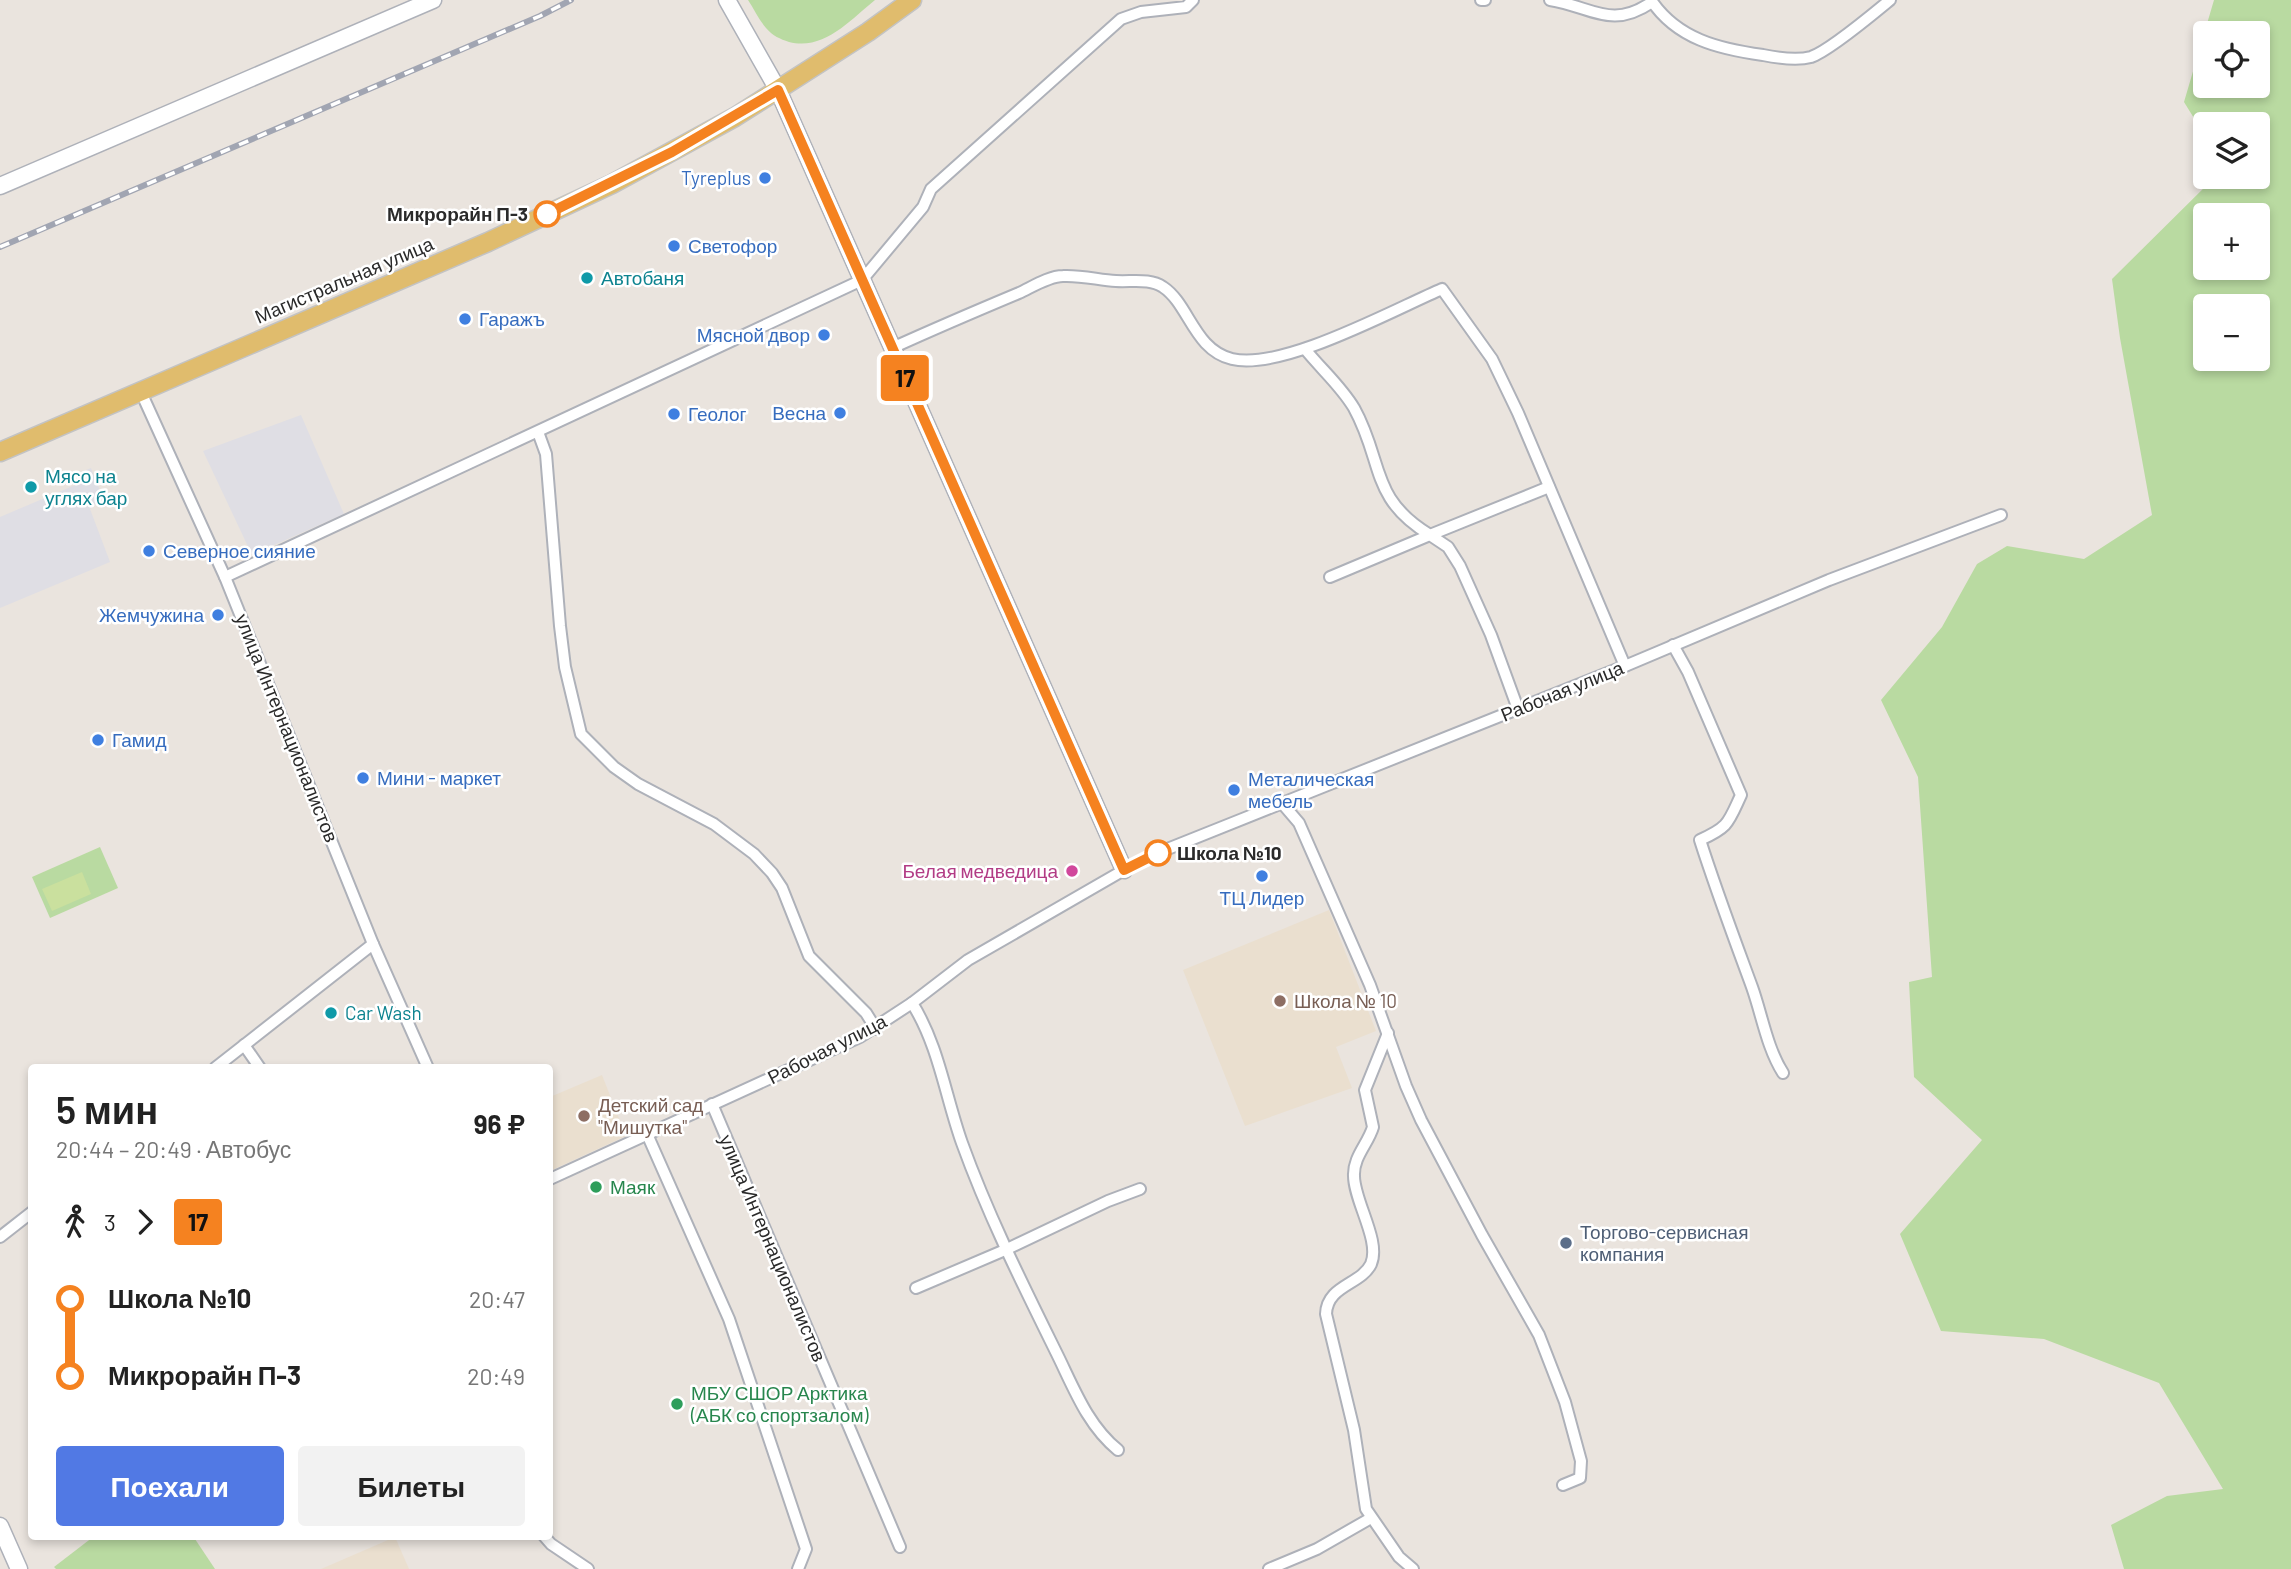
<!DOCTYPE html>
<html lang="ru">
<meta charset="utf-8">
<style>
body{margin:0;font-family:Barlow,sans-serif;background:#f2f2f2;color:#222;height:100vh;display:flex;flex-direction:column;font-size:26px;white-space:nowrap}
*{box-sizing:border-box;margin:0}
p{font-size:23px;color:#767676}
.icon{flex:none;width:38px;height:38px;fill:none;stroke:currentColor;stroke-width:2;stroke-linecap:round;stroke-linejoin:round}
.map{position:relative;flex:1;overflow:hidden}
.side{position:absolute;left:28px;top:1064px;width:525px;height:476px;display:flex;flex-direction:column;background:#fff;border-radius:7px;box-shadow:0 4px 10px #0003}
.side>*{flex:none}
.badge{padding:0 14px;border-radius:5px;font-size:24px;line-height:46px}
.controls{position:absolute;left:2193px;top:21px;display:grid;gap:14px}
.controls a{display:grid;place-items:center;width:77px;height:77px;border-radius:7px;background:#fff;box-shadow:0 4px 10px #0003;font-size:35px}
.map>.badge{position:absolute;translate:-50% -50%;box-shadow:0 0 0 4px #fff}
.legs{display:flex;align-items:center;gap:10px;height:77px;padding:0 28px;font-size:23px}
.legs p{margin-inline-start:auto}
.head{display:flex;align-items:center;justify-content:space-between;height:119px;padding:0 28px}
h1{font-size:38px;font-weight:600;line-height:52px}
.button{display:flex;gap:14px;margin-top:auto;padding:14px 28px}
.button a{flex:1;height:80px;border-radius:7px;background:#5179e4;color:#fff;font-size:28px;font-weight:600;line-height:80px;text-align:center}
.button a+a{background:#f2f2f2;color:#222}
ul{padding:0 28px;list-style:none}
li{display:flex;align-items:center;gap:24px;height:77px;font-size:26px}
li i{display:grid;place-items:center;width:10px;height:100%;margin:0 9px;background:currentColor}
li i::after{content:'';width:18px;height:18px;margin:-9px;border:5px solid;border-radius:50%;background:#fff}
li p{margin-inline-start:auto}
li:first-child i{background:linear-gradient(#0000 50%,currentColor 0)}
li:last-child i{background:linear-gradient(currentColor 50%,#0000 0)}
.map>svg:first-child{display:block}
.industrial{fill:#dfdee4}
.education{fill:#eadfcf}
.green{fill:#b9daa1;fill-rule:evenodd}
.pitch{fill:#cae09e}
.lines{fill:none;stroke-linecap:round;stroke-linejoin:round}
.street-casing{stroke:#aeb1b9;stroke-width:14}
.secondary-casing{stroke:#aeb1b9;stroke-width:19}
.primary-casing{stroke:#c3c3c3;stroke-width:21}
.street{stroke:#fff;stroke-width:10}
.secondary{stroke:#fff;stroke-width:16}
.primary{stroke:#e0bc6d;stroke-width:18}
.rail-casing{stroke:#a1a5b2;stroke-width:6}
.rail{stroke:#fff;stroke-width:3.5;stroke-dasharray:10;stroke-linecap:butt}
.line-1-casing{stroke:#fff;stroke-width:16}
.line-1{stroke:#f58220;stroke-width:10}
.shop-dot{fill:#3f7fe0;stroke:#fff;stroke-width:2.5}
.stop-1-dot{fill:#fff;stroke:#f58220;stroke-width:3.5}
.culture-dot{fill:#0f9aa8;stroke:#fff;stroke-width:2.5}
.hotel-dot{fill:#d1479c;stroke:#fff;stroke-width:2.5}
.education-dot{fill:#8d6e63;stroke:#fff;stroke-width:2.5}
.leisure-dot{fill:#2e9e5b;stroke:#fff;stroke-width:2.5}
.service-dot{fill:#5c6f8a;stroke:#fff;stroke-width:2.5}
.labels{text-anchor:middle;stroke-width:5;stroke-linejoin:round;paint-order:stroke}
.shop-label{font-size:19px;fill:#366cbe;stroke:#fff;text-anchor:start}
.stop-label{font-size:19px;font-weight:bold;fill:#2a2a2a;stroke:#fff;text-anchor:end}
.culture-label{font-size:19px;fill:#0d838f;stroke:#fff;text-anchor:start}
.street-label{font-size:19px;fill:#2a2a2a;stroke:#fff}
.hotel-label{font-size:19px;fill:#b23c85;stroke:#fff;text-anchor:end}
.education-label{font-size:19px;fill:#785e54;stroke:#fff;text-anchor:start}
.leisure-label{font-size:19px;fill:#27864d;stroke:#fff;text-anchor:start}
.service-label{font-size:19px;fill:#4e5e75;stroke:#fff;text-anchor:start}
</style>
<div class="map">
<svg width="2291" height="1569" viewBox="0 0 2291 1569">
<rect width="100%" height="100%" fill="#eae4de"/>
<g class="industrial">
<path d="M301,415L344,514L252,555L203,451Z"/>
<path d="M91,468L103,498L90,509L110,562L0,608V517L80,483L76,474Z"/>
</g>
<g class="education">
<path d="M1329,910L1376,1031L1336,1047L1352,1088L1245,1126L1183,970Z"/>
<path d="M602,1075L626,1136L550,1171V1097Z"/>
<path d="M395,1537L409,1569H321Z"/>
</g>
<g class="green">
<path d="M748,0H875C850,20 824,51 789,42C780,39 773,36 766,28C759,20 754,9 748,0Z"/>
<path d="M2214,0H2291V1569H2124L2111,1525L2167,1496L2223,1489L2159,1383L2044,1339L1941,1331L1900,1234L1982,1140L1914,1077L1909,982L1932,977L1918,777L1881,700L1942,627L1977,564L2007,546L2084,559L2152,515L2120,338L2112,279L2215,177H2258V124H2205V136L2184,102ZM2258,33V86H2205V33ZM2205,215H2258V268H2205ZM2205,306H2258V359H2205Z"/>
<path d="M100,847L118,888L50,918L32,877Z"/>
<path d="M193,1536L215,1569H56L54,1567L93,1537Z"/>
</g>
<path class="pitch" d="M82,872L91,894L52,911L42,889Z"/>
<g class="lines">
<g class="street-casing">
<g id="street">
<path d="M1481,0H1485"/>
<path d="M1550,0C1593,7 1611,30 1652,2"/>
<path d="M1651,0C1677,39 1719,49 1763,55C1778,58 1796,61 1811,57C1829,51 1873,14 1890,0"/>
<path d="M892,348C934,329 976,311 1019,293C1032,287 1049,276 1063,276C1081,275 1099,280 1116,281C1132,282 1150,278 1163,287C1189,304 1194,350 1232,359C1282,371 1393,310 1442,289L1492,359L1518,413L1625,666"/>
<path d="M1305,349C1321,369 1341,386 1354,408C1384,462 1369,498 1430,535L1549,487"/>
<path d="M140,390L225,577L373,944L428,1068"/>
<path d="M538,432L546,454L560,626L565,667L581,734L614,767L638,784L714,824L754,854L772,873L782,888L809,956L866,1013L876,1029"/>
<path d="M225,577L862,280L923,207L931,189L1121,19L1141,12L1186,7L1193,0"/>
<path d="M1330,577L1430,535L1448,547L1460,566L1491,635L1518,709"/>
<path d="M1673,645L1688,672L1741,795C1728,823 1729,827 1700,840C1716,890 1734,938 1752,987C1762,1015 1767,1048 1783,1073"/>
<path d="M1281,802L1299,823L1335,905L1370,985L1406,1086L1421,1120L1482,1235L1539,1335L1565,1402L1581,1461L1580,1478L1563,1485"/>
<path d="M912,1003C939,1046 945,1095 962,1143C988,1215 1022,1283 1056,1352C1073,1386 1087,1425 1118,1450"/>
<path d="M1388,1033L1365,1090L1373,1127C1368,1144 1353,1157 1354,1176C1354,1201 1381,1241 1371,1264C1361,1285 1327,1285 1326,1314L1354,1430L1366,1509L1399,1557L1413,1569"/>
<path d="M244,1045L260,1068"/>
<path d="M215,1068L373,944"/>
<path d="M712,1104L900,1547"/>
<path d="M647,1134L729,1319L806,1549L798,1569"/>
<path d="M550,1179L860,1037L912,1003L968,960L1124,870L1160,852L1625,666L1829,580L2001,515"/>
<path d="M0,1237L32,1212"/>
<path d="M916,1288L1005,1250L1108,1201L1140,1189"/>
<path d="M544,1536L551,1544L588,1569"/>
<path d="M1269,1569L1317,1549L1371,1518"/>
</g>
</g>
<g class="secondary-casing">
<g id="secondary">
<path d="M727,0L778,90L1124,870"/>
<path d="M0,186L433,0"/>
<path d="M0,1526L19,1569"/>
</g>
</g>
<g class="primary-casing">
<path id="primary" d="M0,452L488,242L612,184L735,117L868,32L912,0"/>
</g>
<use href="#street" class="street"/>
<use href="#secondary" class="secondary"/>
<use href="#primary" class="primary"/>
<g class="rail-casing">
<path id="rail" d="M0,247L540,16L571,0"/>
</g>
<use href="#rail" class="rail"/>
</g>
<g class="lines">
<g class="line-1-casing">
<path id="line-1" d="M547,214L672,152L778,90L1124,870L1158,853"/>
</g>
<use href="#line-1" class="line-1"/>
</g>
<g class="shop-dot">
<circle cx="765" cy="178" r="7"/>
<circle cx="674" cy="246" r="7"/>
<circle cx="465" cy="319" r="7"/>
<circle cx="824" cy="335" r="7"/>
<circle cx="840" cy="413" r="7"/>
<circle cx="674" cy="414" r="7"/>
<circle cx="149" cy="551" r="7"/>
<circle cx="218" cy="615" r="7"/>
<circle cx="98" cy="740" r="7"/>
<circle cx="363" cy="778" r="7"/>
<circle cx="1234" cy="790" r="7"/>
<circle cx="1262" cy="876" r="7"/>
</g>
<g class="stop-1-dot">
<circle cx="547" cy="214" r="12"/>
<circle cx="1158" cy="853" r="12"/>
</g>
<g class="culture-dot">
<circle cx="587" cy="278" r="7"/>
<circle cx="31" cy="487" r="7"/>
<circle cx="331" cy="1013" r="7"/>
</g>
<circle class="hotel-dot" cx="1072" cy="871" r="7"/>
<g class="education-dot">
<circle cx="1280" cy="1001" r="7"/>
<circle cx="584" cy="1116" r="7"/>
</g>
<g class="leisure-dot">
<circle cx="596" cy="1187" r="7"/>
<circle cx="677" cy="1404" r="7"/>
</g>
<circle class="service-dot" cx="1566" cy="1243" r="7"/>
<g class="labels">
<g class="shop-label">
<text x="751" y="185" text-anchor="end">Tyreplus</text>
<text x="688" y="253">Светофор</text>
<text x="479" y="326">Гаражъ</text>
<text x="810" y="342" text-anchor="end">Мясной двор</text>
<text x="826" y="420" text-anchor="end">Весна</text>
<text x="688" y="421">Геолог</text>
<text x="163" y="558">Северное сияние</text>
<text x="204" y="622" text-anchor="end">Жемчужина</text>
<text x="112" y="747">Гамид</text>
<text x="377" y="785">Мини - маркет</text>
<text x="1248" y="786">Металическая<tspan x="1248" dy="22">мебель</tspan></text>
<text x="1262" y="905" text-anchor="middle">ТЦ Лидер</text>
</g>
<g class="stop-label">
<text x="528" y="221">Микрорайн П-3</text>
<text x="1177" y="860" text-anchor="start">Школа №10</text>
</g>
<g class="culture-label">
<text x="601" y="285">Автобаня</text>
<text x="45" y="483">Мясо на<tspan x="45" dy="22">углях бар</tspan></text>
<text x="345" y="1020">Car Wash</text>
</g>
<g class="street-label">
<text transform="translate(344 280) rotate(-23)" y="7">Магистральная улица</text>
<text transform="translate(1562 691) rotate(-22)" y="7">Рабочая улица</text>
<text transform="translate(287 728) rotate(68)" y="7">улица Интернационалистов</text>
<text transform="translate(827 1049) rotate(-27)" y="7">Рабочая улица</text>
<text transform="translate(773 1248) rotate(67)" y="7">улица Интернационалистов</text>
</g>
<g class="hotel-label">
<text x="1058" y="878">Белая медведица</text>
</g>
<g class="education-label">
<text x="1294" y="1008">Школа № 10</text>
<text x="598" y="1112">Детский сад<tspan x="598" dy="22">"Мишутка"</tspan></text>
</g>
<g class="leisure-label">
<text x="610" y="1194">Маяк</text>
<text x="691" y="1400">МБУ СШОР Арктика<tspan x="691" dy="22">(АБК со спортзалом)</tspan></text>
</g>
<g class="service-label">
<text x="1580" y="1239">Торгово-сервисная<tspan x="1580" dy="22">компания</tspan></text>
</g>
</g>
</svg>
<div class="controls">
<a><svg class="icon" aria-label="locate" viewBox="0 0 24 24"><circle cx="12" cy="12" r="6"/><path d="M12 2v4M12 18v4M2 12h4M18 12h4"/></svg></a>
<a><svg class="icon" aria-label="layers" viewBox="0 0 24 24"><path d="M12 4l9 5-9 5-9-5zM3 14l9 5 9-5"/></svg></a>
<a>+</a>
<a>−</a>
</div>
<b class="badge" style="left:905px;top:378px;background:#f58220;color:#111">17</b>
<section class="side">
<div class="head"><div><h1>5 мин</h1><p>20:44 – 20:49 · Автобус</p></div><b>96 ₽</b></div>
<div class="legs"><svg class="icon" aria-label="walk" viewBox="0 0 24 24"><circle cx="13" cy="4" r="2"/><path d="M13 8l-2 6 4 7M11 14l-3 7M7 12l3-4h3l4 4"/></svg>3<svg class="icon" aria-label="forward" viewBox="0 0 24 24"><path d="M9 5l7 7-7 7"/></svg><b class="badge" style="background:#f58220;color:#111">17</b></div>
<ul>
<li><i style="color:#f58220"></i><b>Школа №10</b><p>20:47</p></li>
<li><i style="color:#f58220"></i><b>Микрорайн П-3</b><p>20:49</p></li>
</ul>
<div class="button"><a>Поехали</a><a>Билеты</a></div>
</section>
</div>
